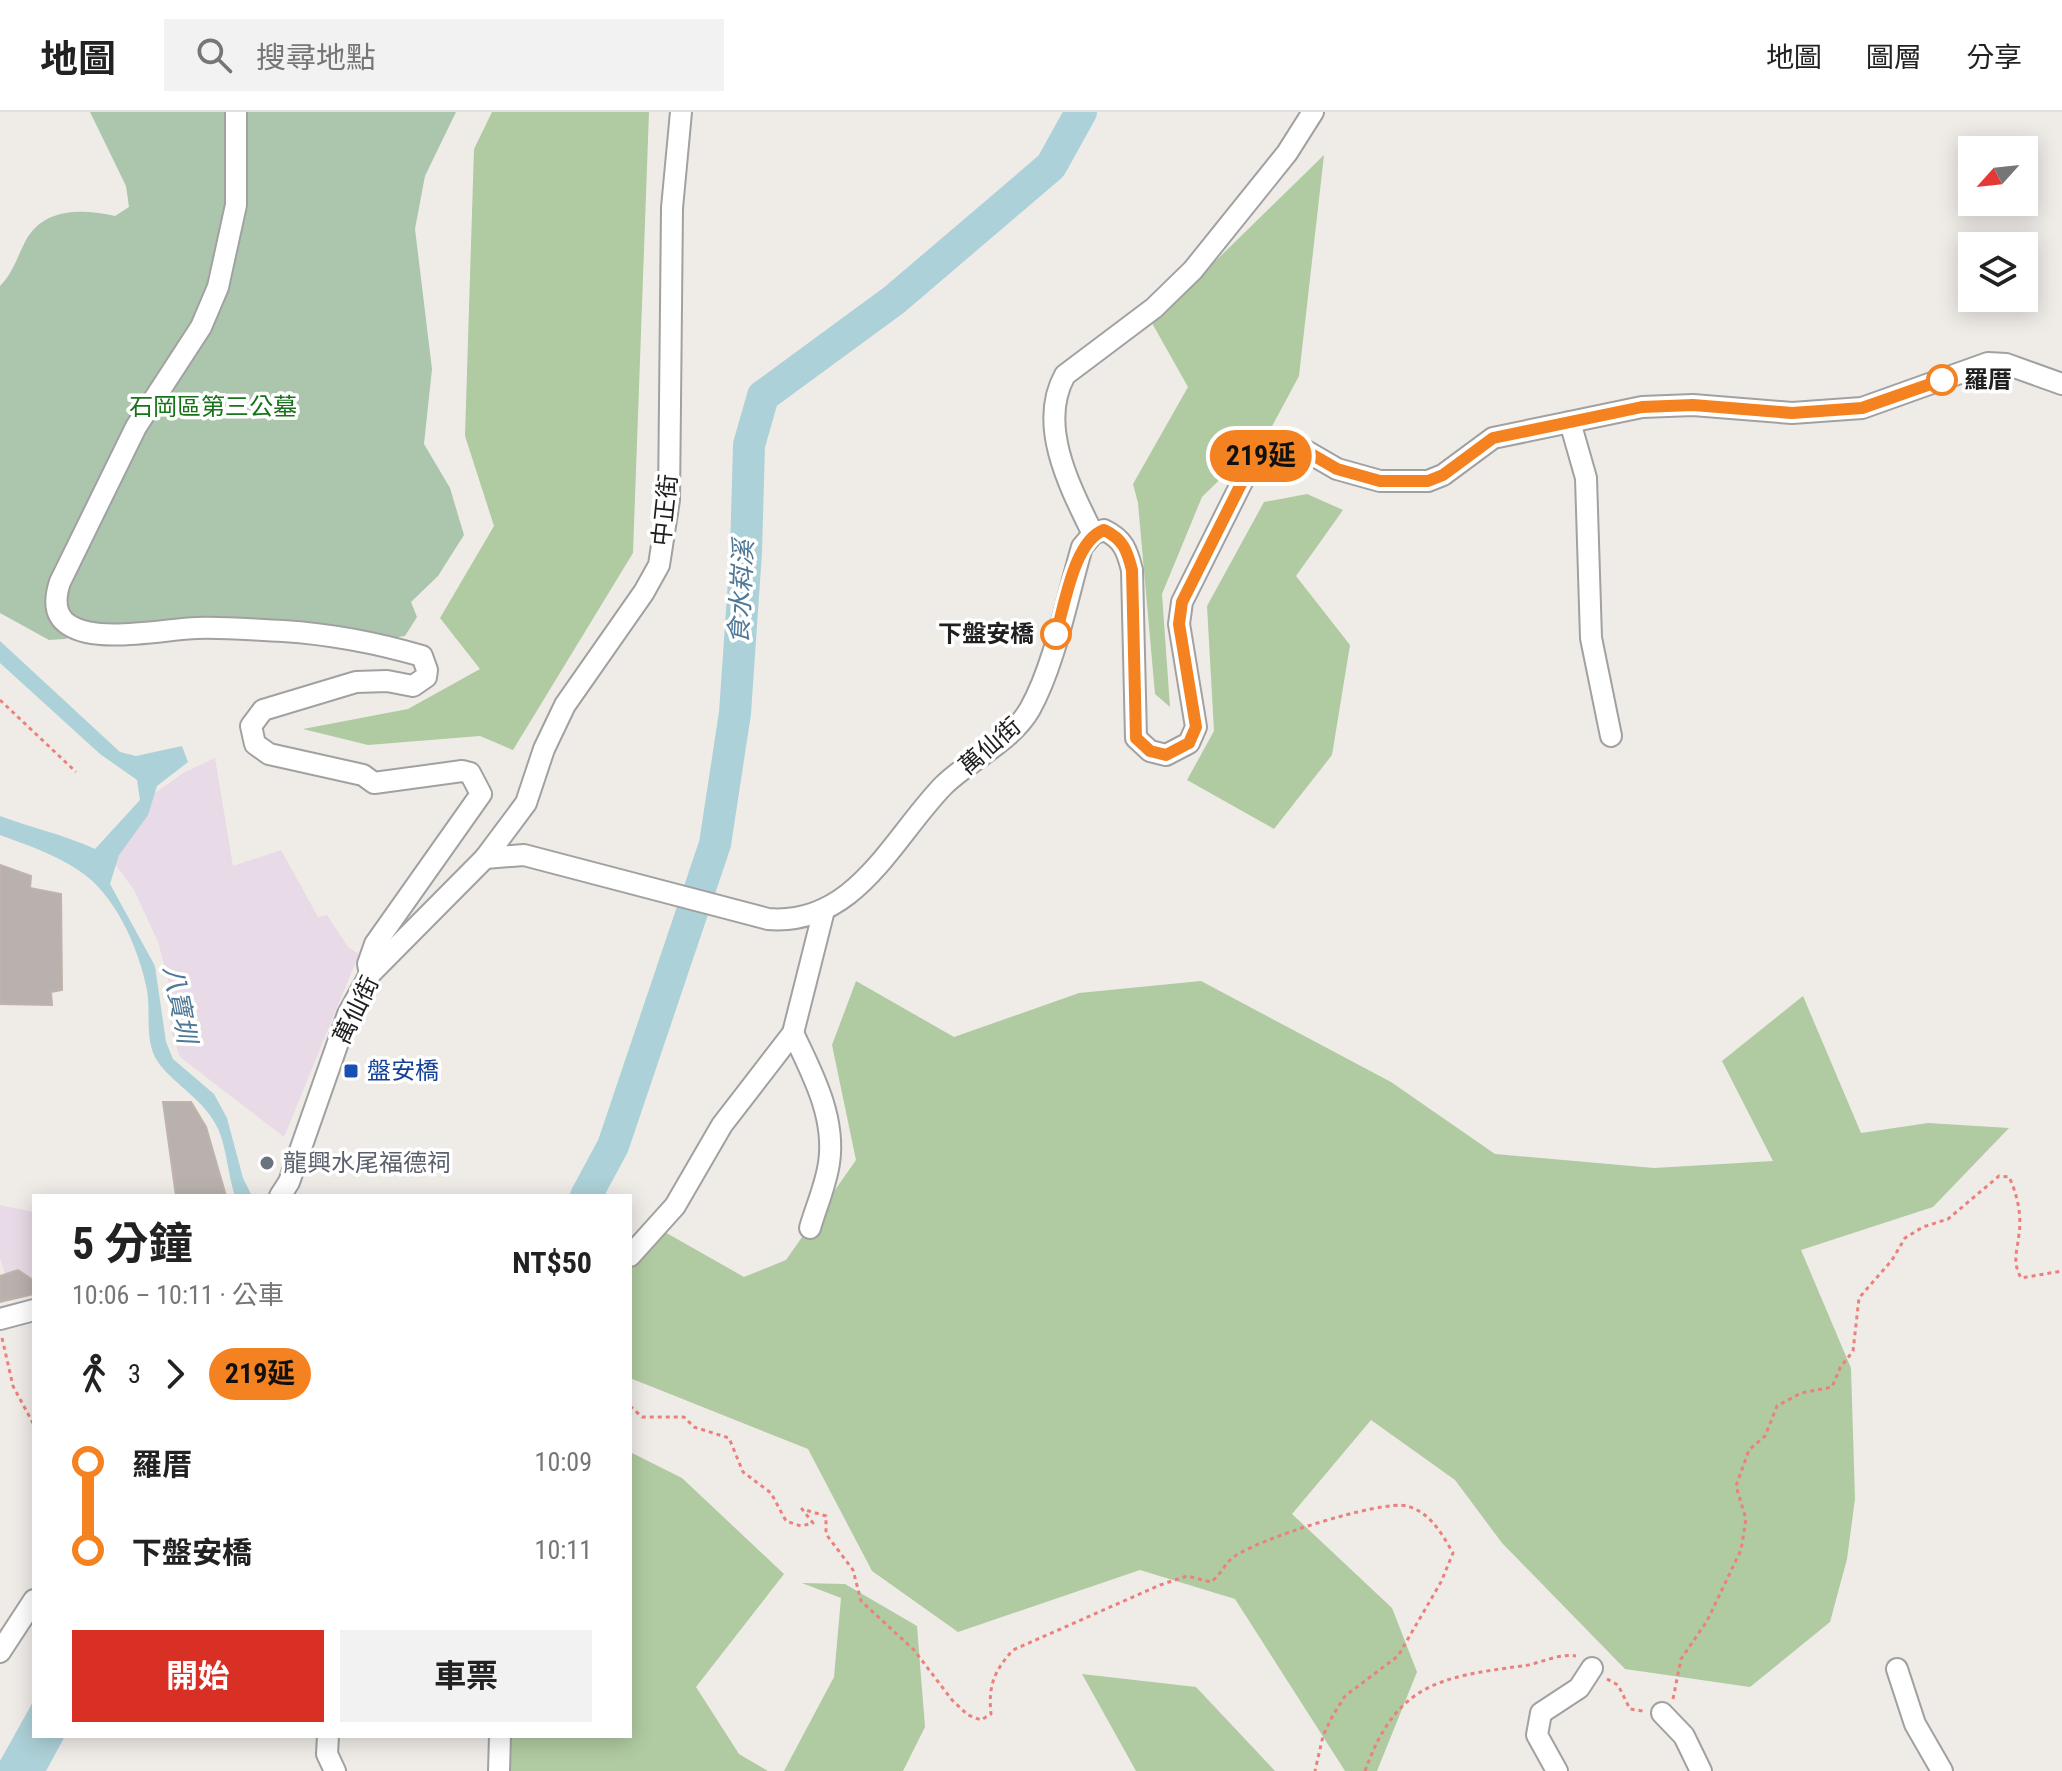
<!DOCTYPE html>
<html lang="zh-TW">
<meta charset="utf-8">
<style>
body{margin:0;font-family:"Roboto Condensed","Noto Sans TC",sans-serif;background:#f2f2f2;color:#222;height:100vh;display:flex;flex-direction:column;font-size:30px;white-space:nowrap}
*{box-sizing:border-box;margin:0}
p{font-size:26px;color:#767676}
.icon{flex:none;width:44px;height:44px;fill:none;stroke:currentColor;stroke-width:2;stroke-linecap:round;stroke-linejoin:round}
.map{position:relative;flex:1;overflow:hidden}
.drawer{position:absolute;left:32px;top:1082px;width:600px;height:544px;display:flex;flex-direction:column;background:#fff;border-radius:0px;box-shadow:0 4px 20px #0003}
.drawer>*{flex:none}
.badge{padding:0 16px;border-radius:26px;font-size:28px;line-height:52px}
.needle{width:52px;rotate:243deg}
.tools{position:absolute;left:1958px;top:24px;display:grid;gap:16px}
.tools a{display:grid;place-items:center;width:80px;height:80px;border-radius:0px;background:#fff;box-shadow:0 4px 20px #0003;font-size:40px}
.map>.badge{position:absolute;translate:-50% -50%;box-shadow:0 0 0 4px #fff}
.legs{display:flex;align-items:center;gap:12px;height:88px;padding:0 40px;font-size:26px}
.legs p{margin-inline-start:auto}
.head{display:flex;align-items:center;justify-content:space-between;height:136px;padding:0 40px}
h1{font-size:44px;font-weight:700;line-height:60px}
.cta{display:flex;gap:16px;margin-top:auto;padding:16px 40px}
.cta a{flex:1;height:92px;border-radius:0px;background:#d93025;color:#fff;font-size:32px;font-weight:700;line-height:92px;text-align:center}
.cta a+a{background:#f2f2f2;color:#222}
ul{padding:0 40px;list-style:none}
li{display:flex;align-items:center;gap:28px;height:88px;font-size:30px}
li i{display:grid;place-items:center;width:12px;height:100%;margin:0 10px;background:currentColor}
li i::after{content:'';width:20px;height:20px;margin:-10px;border:6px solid;border-radius:50%;background:#fff}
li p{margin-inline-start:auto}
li:first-child i{background:linear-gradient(#0000 50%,currentColor 0)}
li:last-child i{background:linear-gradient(currentColor 50%,#0000 0)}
header{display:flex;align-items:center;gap:48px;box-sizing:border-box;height:112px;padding:0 40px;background:#fff;border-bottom:2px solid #e0e0e0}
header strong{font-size:38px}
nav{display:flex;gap:44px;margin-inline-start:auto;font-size:28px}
.search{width:560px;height:72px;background:#f2f2f2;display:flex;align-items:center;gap:20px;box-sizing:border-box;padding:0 28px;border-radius:0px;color:#767676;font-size:30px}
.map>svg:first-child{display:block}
.industrial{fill:#e8dae6}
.forest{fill:#b0caa1}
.cemetery{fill:#abc6ad}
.water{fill:#add1d8}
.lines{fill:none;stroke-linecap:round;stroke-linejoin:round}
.river{stroke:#add1d8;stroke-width:32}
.building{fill:#b9b1ad;stroke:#c0b3ab;stroke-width:2}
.minor-casing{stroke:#a1a1a1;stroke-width:24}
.path{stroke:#eb817d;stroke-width:3;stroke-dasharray:4 4;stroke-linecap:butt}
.minor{stroke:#fff;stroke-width:20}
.line-1-casing{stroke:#fff;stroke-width:18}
.line-1{stroke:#f58220;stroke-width:12}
.stop-1-dot{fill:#fff;stroke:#f58220;stroke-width:4}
.transit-dot{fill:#1a4fb4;stroke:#fff;stroke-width:3}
.worship-dot{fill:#6b7280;stroke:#fff;stroke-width:3}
.labels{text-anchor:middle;stroke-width:7;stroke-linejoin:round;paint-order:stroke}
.stop-label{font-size:24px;font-weight:bold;fill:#202020;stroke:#fff;text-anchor:start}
.park-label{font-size:24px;fill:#187419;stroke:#fff}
.street-label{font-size:24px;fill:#202020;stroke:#fff}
.transit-label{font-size:24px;fill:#164399;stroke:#fff;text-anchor:start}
.worship-label{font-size:24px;fill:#5b616d;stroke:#fff;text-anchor:start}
.water-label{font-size:26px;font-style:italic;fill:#4f7897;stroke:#fff}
</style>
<header>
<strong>地圖</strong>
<div class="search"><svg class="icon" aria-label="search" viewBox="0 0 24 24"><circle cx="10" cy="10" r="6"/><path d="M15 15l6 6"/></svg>搜尋地點</div>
<nav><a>地圖</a><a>圖層</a><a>分享</a></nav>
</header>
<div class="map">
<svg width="2062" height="1659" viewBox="0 0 2062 1659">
<rect width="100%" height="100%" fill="#efece8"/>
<g class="industrial">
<path d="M215,646L233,754L281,738L318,805L327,803L348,835L359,842L284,1025L180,945L171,919L170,875L158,830L134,778L104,737L156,680L185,660Z"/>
<path d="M0,1093L34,1100V1169L18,1158L5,1162L0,1146Z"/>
</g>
<g class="forest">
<path d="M492,0H649L633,441L513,638L480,624L368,633L303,617L408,597L480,557L440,506L494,414L465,324L474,37Z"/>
<path d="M1324,43L1299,264L1270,318L1202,385L1162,482L1170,595L1155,582L1138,391L1133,372L1188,275L1152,211Z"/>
<path d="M1307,382L1343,398L1296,464L1350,533L1332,643L1274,717L1187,668L1214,619L1207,494L1264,390Z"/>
<path d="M856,869L954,925L1079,881L1201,869L1391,970L1495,1042L1654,1056L1773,1049L1722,949L1803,884L1861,1021L1928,1011L2009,1016L1933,1095L1801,1138L1851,1256L1855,1387L1847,1447L1830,1510L1750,1575L1625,1557L1502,1431L1455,1368L1371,1308L1292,1402L1392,1496L1417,1560L1377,1659H1345L1235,1487L1140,1458L958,1520L872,1459L808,1337L630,1266V1155L663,1119L744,1165L786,1148L856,1048L832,933Z"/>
<path d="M630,1340L682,1366L784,1462L696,1575L739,1642L768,1659H493L497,1624H630Z"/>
<path d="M802,1471L845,1472L917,1514L925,1615L903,1659H784L834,1565L841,1486Z"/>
<path d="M1082,1562L1196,1575L1275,1659H1136Z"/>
</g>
<path class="cemetery" d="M90,0H456L425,64L415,117L432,257L424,332L450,376L464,423L438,464L411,490L417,505L405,524L386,527L284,508L234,507L101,514L65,527L49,528L0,501V174C13,161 17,145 25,130C43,95 83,97 115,104L129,95L126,74Z"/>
<g class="water">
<path d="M0,529L120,640L136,644L182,634L188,650L157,674L148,703L119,743L110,772L155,854L166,930L173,947L214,982L227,1006L243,1066L252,1084H235C228,1063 227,1039 219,1019C207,989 175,974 158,950C144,930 151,901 147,878C139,837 115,781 78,758C56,743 25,732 0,723V704C32,716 65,723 95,737L140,688L137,668L100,642L0,551Z"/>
<path d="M34,1588V1624H65L46,1659H0V1649Z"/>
</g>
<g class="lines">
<path class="river" d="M586,1084L613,1034L715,732L735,601L746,440L749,333L763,284L894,188L1051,54L1081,0"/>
</g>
<g class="building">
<path d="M0,753L31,764L30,776L61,782L62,878L51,880L52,893L0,892Z"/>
<path d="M163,990H191L206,1015L226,1084H176Z"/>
<path d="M18,1158L34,1169V1182L0,1190V1164Z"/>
</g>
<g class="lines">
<g class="minor-casing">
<g id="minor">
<path d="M236,0V93L218,175L201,215L136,315L60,470C55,485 53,503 69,513C98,532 164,517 197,516C225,515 255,518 283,519C330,522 377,531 422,544L427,558L426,565L413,574L387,569L356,570L263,598L251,614L255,632L269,642L363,663L374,671L462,659L470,661L481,682L375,832L368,852L370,862"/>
<path d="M1570,310L1586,366L1591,526L1611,624"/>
<path d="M1093,422C1070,375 1037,313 1065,263L1154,196L1193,158L1287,41L1313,0"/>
<path d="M485,746L524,743L768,807C855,814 891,728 943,674C969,648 1011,630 1030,597C1055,552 1067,486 1082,435L1093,422L1104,418C1123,427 1127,438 1132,458L1136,626L1150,639L1166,643L1189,631L1196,615L1179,512L1182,490L1243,368L1263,342L1279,334L1299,335L1337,357L1380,369H1428L1443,363L1493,326L1570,310L1642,295L1693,293L1792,301L1862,296L1988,251L2006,252L2062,272"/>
<path d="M793,921C812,961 836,1005 829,1051C826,1073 816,1095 810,1116"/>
<path d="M280,1084L289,1070L348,902L370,862L485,746L526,691L544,637L565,593L644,480L659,453L669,388L672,96L681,0"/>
<path d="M630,1144L675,1094L722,1013L793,921L824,798"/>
<path d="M0,1207L34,1198"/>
<path d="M0,1540L34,1488"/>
<path d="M1897,1557L1915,1612L1942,1659"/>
<path d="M1662,1601L1684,1624L1701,1659"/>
<path d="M328,1624L327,1642L335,1659"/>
<path d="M499,1659L500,1624"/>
<path d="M1557,1659L1537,1623L1541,1601L1579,1576L1592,1556"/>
</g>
</g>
<g class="path">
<path d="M0,588L76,660"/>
<path d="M2,1226L13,1274L34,1313"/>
<path d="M630,1294L642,1305H684L694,1315L729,1326L743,1360L771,1381L786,1409L801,1414L813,1411L802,1397L826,1404V1422L853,1458L861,1489L914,1538L952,1588L968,1603L981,1608L991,1602C988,1574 994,1559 1013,1538L1160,1473L1187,1464L1211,1470C1220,1463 1224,1454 1231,1447C1250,1429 1383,1387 1407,1394C1430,1400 1442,1422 1453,1441L1441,1470L1398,1544L1345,1584L1332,1605L1323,1624L1315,1659"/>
<path d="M1607,1567L1618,1573L1630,1597L1643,1599"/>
<path d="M1673,1587L1681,1547L1707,1509L1741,1438L1746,1407L1736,1374L1749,1338L1765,1324L1777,1294L1801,1281L1832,1275L1840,1256L1853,1239L1859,1186L1892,1148L1905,1126L1923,1115L1948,1107L1999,1064L2009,1065C2017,1081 2022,1104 2019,1122C2017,1141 2012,1149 2021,1166L2062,1159"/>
<path d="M1365,1659C1396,1572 1439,1565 1522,1554C1539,1552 1559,1541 1576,1544"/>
</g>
<use href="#minor" class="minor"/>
</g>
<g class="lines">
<g class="line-1-casing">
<path id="line-1" d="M1056,522C1065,492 1074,429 1104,418C1123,427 1127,438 1132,458L1136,626L1150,639L1166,643L1189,631L1196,615L1179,512L1182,490L1243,368L1263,342L1279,334L1299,335L1337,357L1380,369H1428L1443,363L1493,326L1642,295L1693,293L1792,301L1862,296L1942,268"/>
</g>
<use href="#line-1" class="line-1"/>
</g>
<g class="stop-1-dot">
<circle cx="1942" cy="268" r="14"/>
<circle cx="1056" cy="522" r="14"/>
</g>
<rect class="transit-dot" x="343" y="951" width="16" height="16" rx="4"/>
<circle class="worship-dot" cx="267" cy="1051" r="8"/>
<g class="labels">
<g class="stop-label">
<text x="1964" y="276">羅厝</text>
<text x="1034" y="530" text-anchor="end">下盤安橋</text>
</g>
<g class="park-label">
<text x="213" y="303">石岡區第三公墓</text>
</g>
<g class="street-label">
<text transform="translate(665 398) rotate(-84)" y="8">中正街</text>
<text transform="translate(990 634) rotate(-41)" y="8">萬仙街</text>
<text transform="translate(356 898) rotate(-64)" y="8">萬仙街</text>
</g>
<g class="transit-label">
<text x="367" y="967">盤安橋</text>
</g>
<g class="worship-label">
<text x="283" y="1059">龍興水尾福德祠</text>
</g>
<g class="water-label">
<text transform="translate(741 480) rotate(-87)" y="9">食水嵙溪</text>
<text transform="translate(180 892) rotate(79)" y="9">八寶圳</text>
</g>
</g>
</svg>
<div class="tools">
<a><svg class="needle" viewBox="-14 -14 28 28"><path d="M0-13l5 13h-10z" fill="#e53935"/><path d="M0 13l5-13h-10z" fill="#767676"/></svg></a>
<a><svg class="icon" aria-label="layers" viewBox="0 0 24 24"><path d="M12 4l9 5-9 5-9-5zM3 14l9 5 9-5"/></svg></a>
</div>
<b class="badge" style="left:1261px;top:344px;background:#f58220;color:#111">219延</b>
<section class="drawer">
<div class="head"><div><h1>5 分鐘</h1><p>10:06 – 10:11 · 公車</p></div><b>NT$50</b></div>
<div class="legs"><svg class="icon" aria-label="walk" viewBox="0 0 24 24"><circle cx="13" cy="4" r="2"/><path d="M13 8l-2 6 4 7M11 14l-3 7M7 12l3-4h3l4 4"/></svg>3<svg class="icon" aria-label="forward" viewBox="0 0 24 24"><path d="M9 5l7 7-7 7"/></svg><b class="badge" style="background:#f58220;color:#111">219延</b></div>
<ul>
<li><i style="color:#f58220"></i><b>羅厝</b><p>10:09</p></li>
<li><i style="color:#f58220"></i><b>下盤安橋</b><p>10:11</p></li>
</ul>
<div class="cta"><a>開始</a><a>車票</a></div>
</section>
</div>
